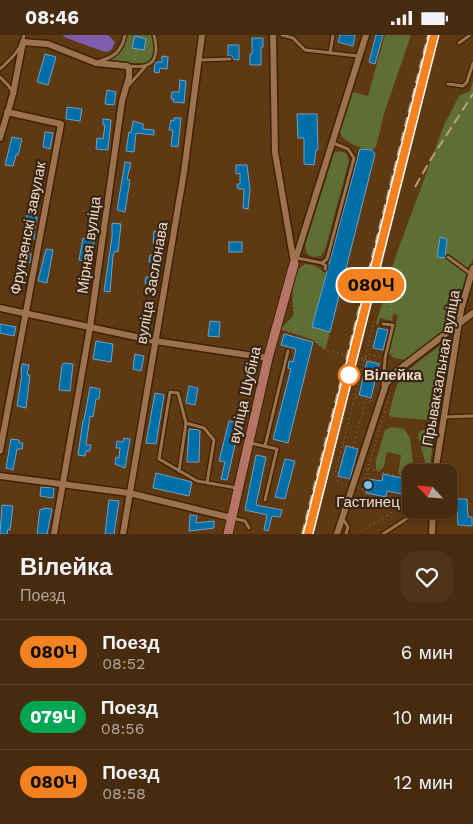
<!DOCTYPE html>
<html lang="ru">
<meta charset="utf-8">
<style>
body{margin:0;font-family:"Work Sans",sans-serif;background:#4e3317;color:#f1f3f6;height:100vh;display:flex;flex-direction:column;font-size:19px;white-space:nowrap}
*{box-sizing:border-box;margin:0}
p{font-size:16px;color:#b0a79e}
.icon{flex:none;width:28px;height:28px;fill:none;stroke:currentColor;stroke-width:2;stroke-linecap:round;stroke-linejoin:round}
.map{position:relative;height:499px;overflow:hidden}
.panel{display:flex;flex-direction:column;background:#472b0e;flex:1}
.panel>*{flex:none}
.badge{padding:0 10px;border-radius:16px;font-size:18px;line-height:32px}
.needle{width:32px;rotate:296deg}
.buttons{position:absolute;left:402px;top:429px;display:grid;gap:10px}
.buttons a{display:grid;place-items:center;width:55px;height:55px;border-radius:10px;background:#472b0e;box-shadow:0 2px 8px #0003,0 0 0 1px #5f472e;font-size:25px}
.map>.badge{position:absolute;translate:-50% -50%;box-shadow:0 0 0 2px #fff}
.round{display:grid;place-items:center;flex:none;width:52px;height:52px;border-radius:15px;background:#4e3317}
.overview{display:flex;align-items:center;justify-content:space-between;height:85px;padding:0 20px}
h1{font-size:24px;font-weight:600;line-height:38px}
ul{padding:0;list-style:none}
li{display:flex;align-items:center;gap:15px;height:65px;padding:0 20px;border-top:1px solid #5f472e}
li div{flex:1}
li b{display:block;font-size:19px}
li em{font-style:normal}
li .badge{min-width:55px;font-weight:700;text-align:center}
.status{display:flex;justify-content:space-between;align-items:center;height:35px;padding:0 25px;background:#472b0e;direction:ltr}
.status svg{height:14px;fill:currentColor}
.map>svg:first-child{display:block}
.green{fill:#5f6f34}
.water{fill:#7e5dac}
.building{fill:#006fa8;stroke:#71a2c6}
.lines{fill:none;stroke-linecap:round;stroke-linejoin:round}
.lane-casing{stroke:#3e2104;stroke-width:5.5}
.street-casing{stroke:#3e2104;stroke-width:9}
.secondary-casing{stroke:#3e2104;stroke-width:11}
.path{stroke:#a38365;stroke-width:1;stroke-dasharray:1 4;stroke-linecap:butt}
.lane{stroke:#9d734d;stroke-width:3}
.street{stroke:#9d734d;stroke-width:6}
.secondary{stroke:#b47565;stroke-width:9}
.rail{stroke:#bc9e84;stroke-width:2;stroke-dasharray:10 5;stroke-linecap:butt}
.line-casing{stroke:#fff;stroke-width:11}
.line{stroke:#f58220;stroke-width:8}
.stop-dot{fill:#fff;stroke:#f58220;stroke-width:2.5}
.poi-dot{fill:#75c0f6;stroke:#372515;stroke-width:2}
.labels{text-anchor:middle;stroke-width:4.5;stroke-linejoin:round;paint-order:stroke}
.street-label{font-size:15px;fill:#f4dcc9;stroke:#372515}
.stop-label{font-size:15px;font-weight:bold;fill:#f4dcc9;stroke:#372515;text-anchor:start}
.poi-label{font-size:15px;fill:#f4dcc9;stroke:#372515}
</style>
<div class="status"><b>08:46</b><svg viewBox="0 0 49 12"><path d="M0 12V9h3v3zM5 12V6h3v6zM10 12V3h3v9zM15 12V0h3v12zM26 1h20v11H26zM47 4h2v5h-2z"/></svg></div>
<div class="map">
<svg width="473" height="499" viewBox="0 0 473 499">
<rect width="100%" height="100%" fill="#5f3912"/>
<g class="green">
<path d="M125,0H154L156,19L149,29L102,26L117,19Z"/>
<path d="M385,0H411L384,79L376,112L372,115C362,114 343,108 340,97L353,57L368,61Z"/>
<path d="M473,46V223L454,284L450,291L411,322L406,325L394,323L389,318L398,280L393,279L392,286L380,283L378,290L376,289L395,223L444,90L459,61L470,56Z"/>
<path d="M339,116L346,118L349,126L325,215L321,221L313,222L307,219L305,210L334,118Z"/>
<path d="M305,229L314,230L326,238L312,292L330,297L325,315L312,304L280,294L294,280C293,263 288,239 305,229Z"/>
<path d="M451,304L440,383L438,386L391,382L389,380C392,368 394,356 399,346C405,335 440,310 451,304Z"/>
<path d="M392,392L404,394L410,403L414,437L411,438V441C406,442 401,443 398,438L401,420L387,417L384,431L380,436L376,435V425L385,395Z"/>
<path d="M423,395L432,397L433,400L430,437H425V427L418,401L419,397Z"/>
</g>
<path class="water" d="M63,0H108L115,7L112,14L108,17L102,16L64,2Z"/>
<g class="building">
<path d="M340,0H355L353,11L338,7Z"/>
<path d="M376,0H383L375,29L369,27Z"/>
<path d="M135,1L146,4L144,15L132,13Z"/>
<path d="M252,3H263V12H261V30H250V19H252Z"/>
<path d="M228,10H239V25L233,24L232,21H228Z"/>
<path d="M45,19L56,22L48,50L37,47Z"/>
<path d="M162,21L168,22L167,34L160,33L159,38L154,37L155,28L156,27H162Z"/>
<path d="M180,45L186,46L184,68L173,67L174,64H171L172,57H179Z"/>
<path d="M107,55L116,57L114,70L105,69Z"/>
<path d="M67,72L82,74L80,86L66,84Z"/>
<path d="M297,79H317L318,115H316L314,130L304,129V103H298Z"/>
<path d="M174,83H181L178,112L171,111L173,95H169L171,85L174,86Z"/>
<path d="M103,84L111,85L108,115L96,114L97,103L103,104L105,90H103Z"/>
<path d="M133,86L143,89V94L154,95V100L136,98L134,117L126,116L129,97L131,98Z"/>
<path d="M45,97L53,98L50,114L43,112Z"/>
<path d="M12,102L22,104L18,120H16L13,131L5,130Z"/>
<path d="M360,114L372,115L375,119L330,297L312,292Z"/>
<path d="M125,127L131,128L127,144L130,145L125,177L117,175Z"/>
<path d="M236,130H247L250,154L248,174L243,173L244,154H238L237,149H240V138L236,139Z"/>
<path d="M27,180L37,182L34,199H35L34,205L26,203L28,194L25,193Z"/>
<path d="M112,188L121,189L118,217L115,216L113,220L110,257L104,256L112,202Z"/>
<path d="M154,196L165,198L163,210L153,208Z"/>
<path d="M86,200L95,201L90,227L79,225L83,203L85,204Z"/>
<path d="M440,202L447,204L445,223L437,222Z"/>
<rect x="229" y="207" width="13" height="10"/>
<path d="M46,214L53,215L47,248L38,246Z"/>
<path d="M23,218L31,219L30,228L27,227L24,242L17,240L19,233H21Z"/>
<path d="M150,220L161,222L157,250L145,248L146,242H151L154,227H149Z"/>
<path d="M210,286L220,287L219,302L208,301Z"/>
<path d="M0,289L16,292L14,301L0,298Z"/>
<path d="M378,293L388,295L383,315L373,313Z"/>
<path d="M284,299L313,307L288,408L273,404L291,334L288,333L289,326L293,327L296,314L281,310Z"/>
<path d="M96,306L113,309L111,327L93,324Z"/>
<path d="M135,319L144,321L141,336L133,334Z"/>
<path d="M367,326L379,329L371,363L359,360Z"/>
<path d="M64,328L73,329L70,356L59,355L62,330Z"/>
<path d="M22,329L29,330L27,340H30L26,373L17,371L22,339L21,338Z"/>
<path d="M189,351L198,353L195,370L186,368Z"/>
<path d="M90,352L100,354L99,364H96L93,382L90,381L86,410H91L90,416H86L85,421L78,420L83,385H84Z"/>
<path d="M155,358L164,360L156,409L146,408Z"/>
<path d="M229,386L240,388L227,445L221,444L225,427L219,426Z"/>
<path d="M189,394L200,395L199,427H187Z"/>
<path d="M124,403L130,404L125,433L115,429L116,422L119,423L120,413H116L117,406L123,407Z"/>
<path d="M11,404L19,405V408H23L22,414H17L13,435L6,433Z"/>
<path d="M346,411L358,414L350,444L338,441Z"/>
<path d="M256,420L266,422L256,470L282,475L280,482L272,481L268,496L264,495L267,480L245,475Z"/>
<path d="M285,424L295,426L285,464L275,462Z"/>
<path d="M156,438L192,447L189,461L153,453Z"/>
<path d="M383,439L406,444L402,459L387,456L386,462L366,458L368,444L382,446Z"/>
<path d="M41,452L54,453L53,463L40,461Z"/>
<path d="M457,464H467L468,482H472V491L458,490Z"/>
<path d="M109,465L119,466L114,499H105Z"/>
<path d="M2,470L13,471L10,495L8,494L7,499H0Z"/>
<path d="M43,473L52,474L47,499H37L40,474L43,475Z"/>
<path d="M190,480L197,481L196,488L214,486V493L189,496Z"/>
</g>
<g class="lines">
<g class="lane-casing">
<g id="lane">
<path d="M282,0L293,3L305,15L358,21"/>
<path d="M459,8L470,0"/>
<path d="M330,18L333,0"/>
<path d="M199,25L230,24"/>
<path d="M100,26C115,22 122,15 125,0"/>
<path d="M127,31C132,31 139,32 144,31C159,28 157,11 154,0"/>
<path d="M0,34C10,25 22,14 24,0"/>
<path d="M0,42L8,50L12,56"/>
<path d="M448,49L463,51L467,47L473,28"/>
<path d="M128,51L145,32"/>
<path d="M448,222L471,239"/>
<path d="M297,223L322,228L326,231L325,234"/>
<path d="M322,228L327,224L354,123L348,114L333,108"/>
<path d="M383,289L393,290L385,323L383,351"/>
<path d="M445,382L473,381"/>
<path d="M250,408L277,414L265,465"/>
<path d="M265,411L288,316"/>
<path d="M179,436L186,388"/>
<path d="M207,448L214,405L204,393L186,388L178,358L170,357L159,424L197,446L237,453"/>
<path d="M232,483L245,486L249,493"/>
<path d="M343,484L348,492L346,499"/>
<path d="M383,499L420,475"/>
</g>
</g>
<g class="street-casing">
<g id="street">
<path d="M273,0L275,117L294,228"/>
<path d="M0,103L13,59L23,7L48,9L96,28L127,31L129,33V42L122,66L90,292L54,499"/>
<path d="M294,229L366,0"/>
<path d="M0,273L155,306L268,323"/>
<path d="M0,416L61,89L7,77"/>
<path d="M435,438L461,275L473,233"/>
<path d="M0,441L129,458L232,483"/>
<path d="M123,499L184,137L202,0"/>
<path d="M337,499L386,349L397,336L473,278"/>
<path d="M432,499L433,475"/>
</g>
</g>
<g class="secondary-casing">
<path id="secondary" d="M228,499L268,323L294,229"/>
</g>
<g class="path">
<path d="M135,25L137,14"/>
<path d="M293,265L295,298"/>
<path d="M390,285L391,272L394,261"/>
<path d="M283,295L312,304L325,315L364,324L368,319L380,322"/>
<path d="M365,324L381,328"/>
<path d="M356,362L374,366"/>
<path d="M343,410L353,412L366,365"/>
<path d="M368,434L393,440L392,441"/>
<path d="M323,436L334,439"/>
<path d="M393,440L411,445"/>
<path d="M347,450L338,447L335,439L375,283"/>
<path d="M358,453L362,454L370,466L392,470"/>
<path d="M362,454L389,361"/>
<path d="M357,499L391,478L396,458"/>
</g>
<use href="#lane" class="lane"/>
<use href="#street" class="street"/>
<use href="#secondary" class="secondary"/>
<g class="rail">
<path d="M415,152L431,124L473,59"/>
<path d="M302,499L428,0"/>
</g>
</g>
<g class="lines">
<g class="line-casing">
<path id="line" d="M308,499L434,0"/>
</g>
<use href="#line" class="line"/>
</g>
<circle class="stop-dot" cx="349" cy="340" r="10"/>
<circle class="poi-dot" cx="368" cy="450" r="5"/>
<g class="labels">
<g class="street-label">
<text transform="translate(28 193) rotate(-79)" y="5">Фрунзенскі завулак</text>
<text transform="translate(89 210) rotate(-82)" y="5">Мірная вуліца</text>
<text transform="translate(152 248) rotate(-80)" y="5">вуліца Заслонава</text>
<text transform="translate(441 333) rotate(-80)" y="5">Прывакзальная вуліца</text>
<text transform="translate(245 360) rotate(-77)" y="5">вуліца Шубіна</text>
</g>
<g class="stop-label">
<text x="364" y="345">Вілейка</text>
</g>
<g class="poi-label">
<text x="368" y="472">Гастинец</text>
</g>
</g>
</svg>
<div class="buttons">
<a><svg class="needle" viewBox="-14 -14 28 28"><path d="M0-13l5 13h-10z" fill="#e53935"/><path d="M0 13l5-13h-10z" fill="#b0a79e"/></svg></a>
</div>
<b class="badge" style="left:371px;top:250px;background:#f58220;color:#111">080Ч</b>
</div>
<section class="panel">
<div class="overview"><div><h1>Вілейка</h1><p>Поезд</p></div><a class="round"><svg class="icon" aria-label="heart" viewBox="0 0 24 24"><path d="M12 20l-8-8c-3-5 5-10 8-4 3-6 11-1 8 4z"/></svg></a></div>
<ul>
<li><span class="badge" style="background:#f58220;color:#111">080Ч</span><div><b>Поезд</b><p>08:52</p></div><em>6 мин</em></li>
<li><span class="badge" style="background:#00a651;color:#fff">079Ч</span><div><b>Поезд</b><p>08:56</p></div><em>10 мин</em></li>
<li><span class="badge" style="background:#f58220;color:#111">080Ч</span><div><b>Поезд</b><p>08:58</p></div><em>12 мин</em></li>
</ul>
</section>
